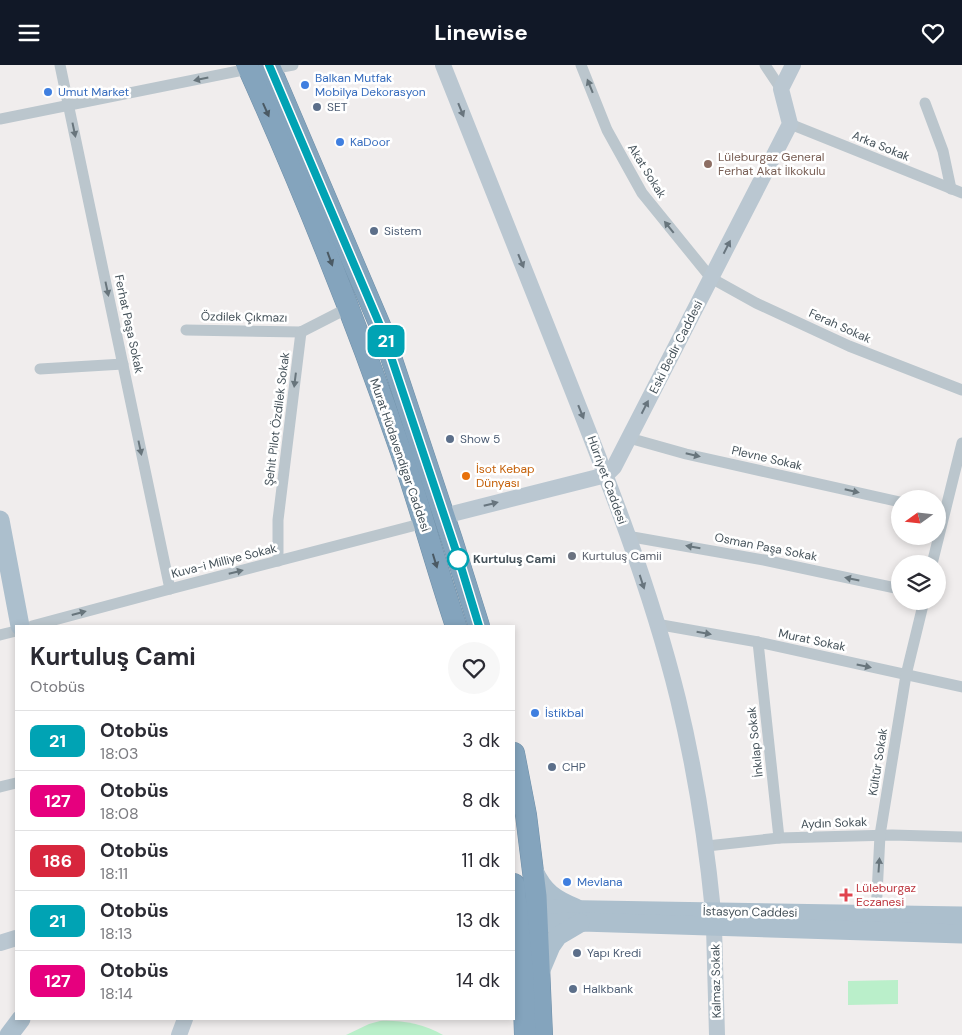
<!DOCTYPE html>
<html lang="tr">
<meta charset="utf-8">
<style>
body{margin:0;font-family:"DM Sans",sans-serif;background:#f7f7f7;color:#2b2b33;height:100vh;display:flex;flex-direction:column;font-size:19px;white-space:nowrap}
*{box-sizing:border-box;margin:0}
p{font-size:16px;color:#7c7c81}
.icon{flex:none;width:28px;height:28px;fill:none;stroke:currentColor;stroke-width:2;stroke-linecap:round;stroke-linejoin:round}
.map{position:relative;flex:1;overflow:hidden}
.sheet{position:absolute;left:15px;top:560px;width:500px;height:395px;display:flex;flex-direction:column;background:#fff;border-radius:0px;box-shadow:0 2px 8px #0003}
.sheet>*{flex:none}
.badge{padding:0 10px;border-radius:8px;font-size:18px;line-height:32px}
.needle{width:32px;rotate:255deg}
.controls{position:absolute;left:891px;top:425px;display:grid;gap:10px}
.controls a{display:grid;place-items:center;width:55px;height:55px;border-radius:50%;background:#fff;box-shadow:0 2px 8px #0003;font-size:25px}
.map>.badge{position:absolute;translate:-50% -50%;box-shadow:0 0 0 2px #fff}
.round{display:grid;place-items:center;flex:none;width:52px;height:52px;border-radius:26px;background:#f7f7f7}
.headline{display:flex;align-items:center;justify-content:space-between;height:85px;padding:0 15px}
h1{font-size:24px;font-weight:700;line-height:38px}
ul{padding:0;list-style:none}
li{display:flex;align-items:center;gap:15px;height:60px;padding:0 15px;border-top:1px solid #e1e1e2}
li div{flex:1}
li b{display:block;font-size:19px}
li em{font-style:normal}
li .badge{min-width:55px;font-weight:700;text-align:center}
header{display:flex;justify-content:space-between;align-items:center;height:65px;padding:0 15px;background:#111827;color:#fff;font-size:22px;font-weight:700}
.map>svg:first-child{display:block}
.green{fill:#baefca}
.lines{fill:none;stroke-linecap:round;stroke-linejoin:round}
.highway-casing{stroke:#6f8fa8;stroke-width:22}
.street{stroke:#bbc6cd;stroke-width:11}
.secondary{stroke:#bac7d1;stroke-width:16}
.primary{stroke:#acbfcd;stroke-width:19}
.highway{stroke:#84a4bd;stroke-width:21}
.oneway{fill:#68757c}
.oneway2{fill:#4b5a64}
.oneway3{fill:#68757e}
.line-casing{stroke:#fff;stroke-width:11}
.line{stroke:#00a3b4;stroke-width:8}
.shop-dot{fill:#3f7fe0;stroke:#fff;stroke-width:2}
.service-dot{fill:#5c6f8a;stroke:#fff;stroke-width:2}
.education-dot{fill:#8d6e63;stroke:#fff;stroke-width:2}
.food-dot{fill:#e8710a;stroke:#fff;stroke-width:2}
.worship-dot{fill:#6b7280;stroke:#fff;stroke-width:2}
.stop-dot{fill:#fff;stroke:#00a3b4;stroke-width:2.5}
.health-dot{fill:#e0444e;stroke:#fff;stroke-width:2}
.labels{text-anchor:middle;stroke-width:5;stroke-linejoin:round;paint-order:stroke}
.shop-label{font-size:12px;fill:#366cbe;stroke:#fff;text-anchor:start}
.service-label{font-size:12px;fill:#4e5e75;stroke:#fff;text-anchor:start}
.street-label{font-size:12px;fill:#45525a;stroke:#fff}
.education-label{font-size:12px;fill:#785e54;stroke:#fff;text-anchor:start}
.food-label{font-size:12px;fill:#c56008;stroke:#fff;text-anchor:start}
.worship-label{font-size:12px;fill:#5b616d;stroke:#fff;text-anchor:start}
.stop-label{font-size:12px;font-weight:bold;fill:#45525a;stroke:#fff;text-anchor:start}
.health-label{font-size:12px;fill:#be3a42;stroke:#fff;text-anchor:start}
</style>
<header><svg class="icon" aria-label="menu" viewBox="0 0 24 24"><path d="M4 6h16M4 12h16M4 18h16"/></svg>Linewise<svg class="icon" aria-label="heart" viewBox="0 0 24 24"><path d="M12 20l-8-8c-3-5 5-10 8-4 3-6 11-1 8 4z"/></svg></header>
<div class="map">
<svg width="962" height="970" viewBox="0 0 962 970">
<rect width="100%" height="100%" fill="#f0eded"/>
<g class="green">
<path d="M898,915V939L848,940V916Z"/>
<path d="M380,956C401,955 424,959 443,970H346L369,959Z"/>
</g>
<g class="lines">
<g class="highway-casing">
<g id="highway">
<path d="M247,0C304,127 356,256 401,387C421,445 437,504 456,561"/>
<path d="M269,0L382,265L452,475L479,561"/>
<path d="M514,688L526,750L536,831L542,970"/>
<path d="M514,819L523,912L525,970"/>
</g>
</g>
<g class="street">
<path d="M60,0L170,524"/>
<path d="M581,0L607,65L642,128L711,213L756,238L849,281L962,325"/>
<path d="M765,0L781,24"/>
<path d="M271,4L293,0"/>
<path d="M925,38L943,86L951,124"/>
<path d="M0,54L248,4"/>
<path d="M790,59L962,128"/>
<path d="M186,265L301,267"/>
<path d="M301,267L348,243"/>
<path d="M40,304L123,299"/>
<path d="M629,373L686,389L900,437"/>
<path d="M627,471L764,495L900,524"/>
<path d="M278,496V455L301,267"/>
<path d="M932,499L962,378"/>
<path d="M656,559L758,577L962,622"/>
<path d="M32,561L170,524L424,458"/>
<path d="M0,570L16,566"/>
<path d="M758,577L779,773"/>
<path d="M0,722L16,718"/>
<path d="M707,781L779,773L892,770L962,772"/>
<path d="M876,849L880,770L906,610L924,536"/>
</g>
<g class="secondary">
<path d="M443,0C480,93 517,186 554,279C600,395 648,512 678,634C695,704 706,774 713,846"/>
<path d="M444,451L606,410L614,402L790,59L781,24L793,0"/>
<path d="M714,862L717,970"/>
<path d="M0,878L16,873"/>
<path d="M179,970L185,954"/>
</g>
<g class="primary">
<path d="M0,455L20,561"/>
<path d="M534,806C544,827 554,834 576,843"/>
<path d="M537,844L962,851"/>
<path d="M538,858L582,857L962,869"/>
<path d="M540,907L551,881L558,871L580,858"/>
<path d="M9,970L21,954"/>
</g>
<use href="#highway" class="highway"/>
</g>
<defs><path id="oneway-solid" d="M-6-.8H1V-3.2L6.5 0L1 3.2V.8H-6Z" transform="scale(1.25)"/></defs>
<g class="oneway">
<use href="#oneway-solid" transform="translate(201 14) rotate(168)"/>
<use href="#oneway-solid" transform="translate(590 21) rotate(-112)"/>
<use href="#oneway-solid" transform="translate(74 65) rotate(78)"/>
<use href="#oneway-solid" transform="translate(669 162) rotate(-129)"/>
<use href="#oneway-solid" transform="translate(107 224) rotate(78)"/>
<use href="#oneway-solid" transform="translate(295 315) rotate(97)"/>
<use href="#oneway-solid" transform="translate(140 383) rotate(78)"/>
<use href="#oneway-solid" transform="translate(693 390) rotate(13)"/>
<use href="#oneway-solid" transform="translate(852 426) rotate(13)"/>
<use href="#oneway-solid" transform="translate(693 482) rotate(-170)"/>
<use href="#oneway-solid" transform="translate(236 507) rotate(-14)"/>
<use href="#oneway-solid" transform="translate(852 514) rotate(-168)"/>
<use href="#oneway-solid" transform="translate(79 548) rotate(-15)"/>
<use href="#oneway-solid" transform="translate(704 568) rotate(10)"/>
<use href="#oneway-solid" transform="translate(864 601) rotate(12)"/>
<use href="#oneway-solid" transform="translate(879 800) rotate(-86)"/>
</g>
<g class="oneway2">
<use href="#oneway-solid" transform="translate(266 45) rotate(66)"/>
<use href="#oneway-solid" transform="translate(330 194) rotate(70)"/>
<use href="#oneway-solid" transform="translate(435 496) rotate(73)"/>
</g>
<g class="oneway3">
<use href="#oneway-solid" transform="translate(461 45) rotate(68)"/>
<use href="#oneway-solid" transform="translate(727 182) rotate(-63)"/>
<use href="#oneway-solid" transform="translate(521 196) rotate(68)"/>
<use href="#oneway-solid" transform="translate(645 342) rotate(-63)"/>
<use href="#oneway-solid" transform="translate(581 347) rotate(68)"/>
<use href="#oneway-solid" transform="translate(491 439) rotate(-14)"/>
<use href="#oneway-solid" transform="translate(642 517) rotate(72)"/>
</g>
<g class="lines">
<g class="line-casing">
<path id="line" d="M269,0L382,265L458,492L479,561"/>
</g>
<use href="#line" class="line"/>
</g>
<g class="shop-dot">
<circle cx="305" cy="20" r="5"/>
<circle cx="48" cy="27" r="5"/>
<circle cx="340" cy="77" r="5"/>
<circle cx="535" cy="648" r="5"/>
<circle cx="567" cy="817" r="5"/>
</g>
<g class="service-dot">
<circle cx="317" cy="42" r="5"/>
<circle cx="374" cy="166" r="5"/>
<circle cx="450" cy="374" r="5"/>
<circle cx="552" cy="702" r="5"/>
<circle cx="577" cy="888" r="5"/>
<circle cx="573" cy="924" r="5"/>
</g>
<circle class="education-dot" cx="708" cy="99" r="5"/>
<circle class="food-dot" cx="466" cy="411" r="5"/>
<circle class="worship-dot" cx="572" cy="491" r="5"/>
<circle class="stop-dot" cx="458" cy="494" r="10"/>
<path class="health-dot" d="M843.5 822.5h5v5h5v5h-5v5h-5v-5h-5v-5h5z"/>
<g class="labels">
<g class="shop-label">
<text x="315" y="17">Balkan Mutfak<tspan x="315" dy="14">Mobilya Dekorasyon</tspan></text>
<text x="58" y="31">Umut Market</text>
<text x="350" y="81">KaDoor</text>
<text x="545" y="652">İstikbal</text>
<text x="577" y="821">Mevlana</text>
</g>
<g class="service-label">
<text x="327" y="46">SET</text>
<text x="384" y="170">Sistem</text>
<text x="460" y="378">Show 5</text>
<text x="562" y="706">CHP</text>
<text x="587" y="892">Yapı Kredi</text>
<text x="583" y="928">Halkbank</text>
</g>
<g class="street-label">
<text transform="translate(881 81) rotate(22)" y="4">Arka Sokak</text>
<text transform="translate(647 106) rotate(58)" y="4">Akat Sokak</text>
<text transform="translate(244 252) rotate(1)" y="4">Özdilek Çıkmazı</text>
<text transform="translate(129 259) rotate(78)" y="4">Ferhat Paşa Sokak</text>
<text transform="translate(840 261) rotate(24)" y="4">Ferah Sokak</text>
<text transform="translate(676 282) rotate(-63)" y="4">Eski Bedir Caddesi</text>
<text transform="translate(277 354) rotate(-83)" y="4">Şehit Pilot Özdilek Sokak</text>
<text transform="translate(400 390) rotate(71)" y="4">Murat Hüdavendigar Caddesi</text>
<text transform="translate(767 393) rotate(13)" y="4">Plevne Sokak</text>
<text transform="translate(607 415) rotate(70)" y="4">Hürriyet Caddesi</text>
<text transform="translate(766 482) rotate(11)" y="4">Osman Paşa Sokak</text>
<text transform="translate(224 496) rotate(-14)" y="4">Kuva-i Milliye Sokak</text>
<text transform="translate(812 575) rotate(12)" y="4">Murat Sokak</text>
<text transform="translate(755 677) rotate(-96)" y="4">İnkılap Sokak</text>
<text transform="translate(878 697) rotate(-81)" y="4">Kültür Sokak</text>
<text transform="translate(834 758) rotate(-2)" y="4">Aydın Sokak</text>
<text transform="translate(750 847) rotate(1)" y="4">İstasyon Caddesi</text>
<text transform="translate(716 916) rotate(-91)" y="4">Kalmaz Sokak</text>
</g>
<g class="education-label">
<text x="718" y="96">Lüleburgaz General<tspan x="718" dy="14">Ferhat Akat İlkokulu</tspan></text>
</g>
<g class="food-label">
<text x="476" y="408">İsot Kebap<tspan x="476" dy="14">Dünyası</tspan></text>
</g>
<g class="worship-label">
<text x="582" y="495">Kurtuluş Camii</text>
</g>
<g class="stop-label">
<text x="473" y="498">Kurtuluş Cami</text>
</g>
<g class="health-label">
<text x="856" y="827">Lüleburgaz<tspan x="856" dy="14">Eczanesi</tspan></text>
</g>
</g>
</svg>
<div class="controls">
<a><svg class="needle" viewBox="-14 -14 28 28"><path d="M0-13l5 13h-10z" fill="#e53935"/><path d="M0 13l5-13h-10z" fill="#7c7c81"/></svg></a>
<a><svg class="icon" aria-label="layers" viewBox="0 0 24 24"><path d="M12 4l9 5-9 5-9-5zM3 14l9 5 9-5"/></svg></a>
</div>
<b class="badge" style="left:386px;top:276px;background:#00a3b4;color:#fff">21</b>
<section class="sheet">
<div class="headline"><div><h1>Kurtuluş Cami</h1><p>Otobüs</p></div><a class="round"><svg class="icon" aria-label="heart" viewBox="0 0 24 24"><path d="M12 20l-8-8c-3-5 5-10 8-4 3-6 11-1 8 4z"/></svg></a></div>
<ul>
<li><span class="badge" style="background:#00a3b4;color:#fff">21</span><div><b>Otobüs</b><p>18:03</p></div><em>3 dk</em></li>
<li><span class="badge" style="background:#e6007e;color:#fff">127</span><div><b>Otobüs</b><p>18:08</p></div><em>8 dk</em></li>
<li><span class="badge" style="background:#d7263d;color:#fff">186</span><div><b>Otobüs</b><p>18:11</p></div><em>11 dk</em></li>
<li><span class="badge" style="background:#00a3b4;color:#fff">21</span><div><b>Otobüs</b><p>18:13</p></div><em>13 dk</em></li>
<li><span class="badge" style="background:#e6007e;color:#fff">127</span><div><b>Otobüs</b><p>18:14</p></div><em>14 dk</em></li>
</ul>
</section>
</div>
